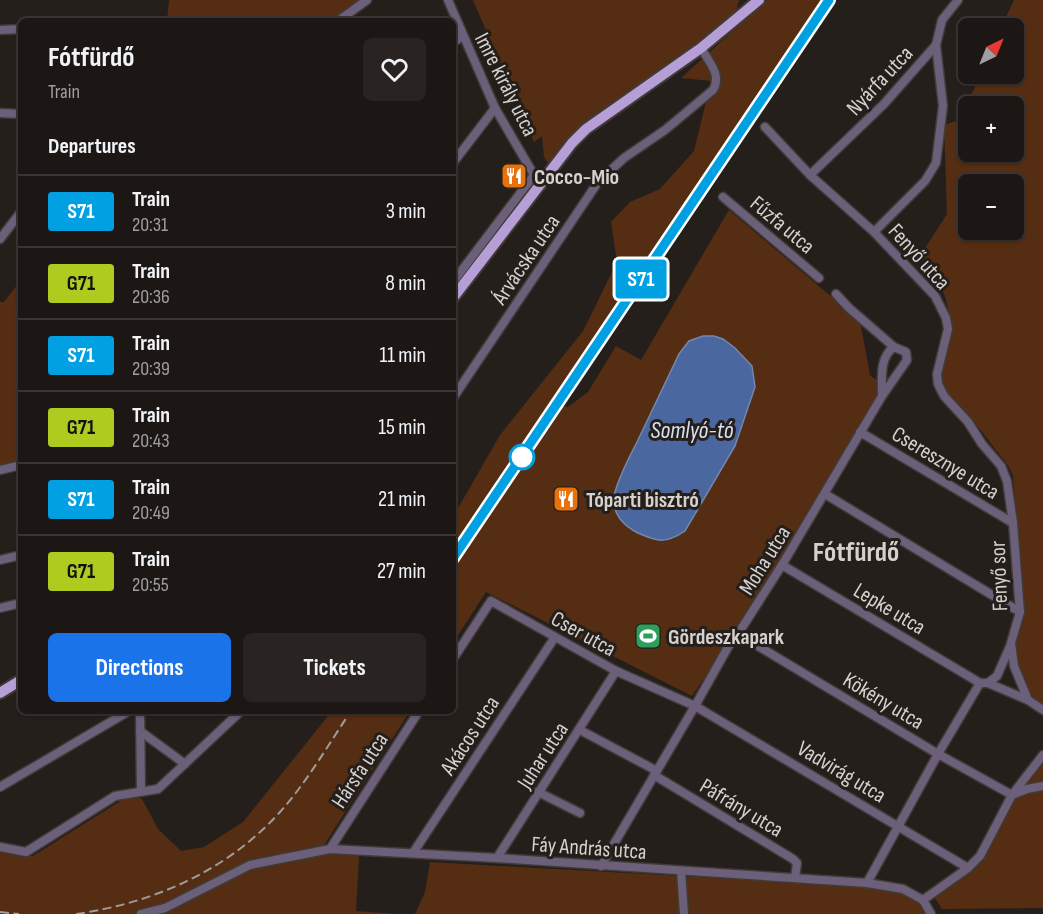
<!DOCTYPE html>
<meta charset="utf-8">
<style>
body{margin:0;font-family:"Sofia Sans Condensed",sans-serif;background:#292422;color:#f1f3f6;height:100vh;display:flex;flex-direction:column;font-size:22px;white-space:nowrap}
*{box-sizing:border-box;margin:0}
p{font-size:20px;color:#a09fa0}
.icon{flex:none;width:33px;height:33px;fill:none;stroke:currentColor;stroke-width:2;stroke-linecap:round;stroke-linejoin:round}
.map{position:relative;flex:1;overflow:hidden}
.details{position:absolute;left:18px;top:18px;width:438px;height:696px;display:flex;flex-direction:column;background:#1c1715;border-radius:9px;box-shadow:0 2px 4px #0004,0 0 0 2px #3a3634}
.details>*{flex:none}
.badge{padding:0 12px;border-radius:4px;font-size:21px;line-height:39px}
.needle{width:39px;rotate:43deg}
.fabs{position:absolute;left:958px;top:18px;display:grid;gap:12px}
.fabs a{display:grid;place-items:center;width:66px;height:66px;border-radius:9px;background:#1c1715;box-shadow:0 2px 4px #0004,0 0 0 2px #3a3634;font-size:30px}
.map>.badge{position:absolute;translate:-50% -50%;box-shadow:0 0 0 3px #fff}
h2{padding:0 30px;font-size:22px;line-height:54px}
.round{display:grid;place-items:center;flex:none;width:63px;height:63px;border-radius:9px;background:#292422}
.overview{display:flex;align-items:center;justify-content:space-between;height:102px;padding:0 30px}
h1{font-size:28px;font-weight:700;line-height:45px}
.action{display:flex;gap:12px;margin-top:auto;padding:12px 30px}
.action a{flex:1;height:69px;border-radius:9px;background:#1a73e8;color:#fff;font-size:24px;font-weight:700;line-height:69px;text-align:center}
.action a+a{background:#292422;color:#f1f3f6}
ul{padding:0;list-style:none}
li{display:flex;align-items:center;gap:18px;height:72px;padding:0 30px;border-top:2px solid #3a3634}
li div{flex:1}
li b{display:block;font-size:22px}
li em{font-style:normal}
li .badge{min-width:66px;font-weight:700;text-align:center}
.map>svg:first-child{display:block}
.green{fill:#542d13;fill-rule:evenodd}
.water{fill:#4a67a0;stroke:#7487ae;stroke-width:1.5}
.lines{fill:none;stroke-linecap:round;stroke-linejoin:round}
.minor-casing{stroke:#413b38;stroke-width:11}
.major-casing{stroke:#413b38;stroke-width:14}
.minor{stroke:#6b5f7a;stroke-width:8}
.major{stroke:#b69ed6;stroke-width:10}
.rail{stroke:#a19c99;stroke-width:2;stroke-dasharray:9 4.5;stroke-linecap:butt}
.line-casing{stroke:#fff;stroke-width:14}
.line{stroke:#00a0e3;stroke-width:9}
.stop-dot{fill:#fff;stroke:#00a0e3;stroke-width:3}
.labels{text-anchor:middle;stroke-width:6;stroke-linejoin:round;paint-order:stroke}
.street-label{font-size:22px;fill:#d5d1ce;stroke:#251f1c}
.poi-label{font-size:22px;font-weight:bold;fill:#d5d1ce;stroke:#251f1c;text-anchor:start}
.water-label{font-size:24px;font-style:italic;fill:#d8e1f3;stroke:#251f1c}
.district-label{font-size:28px;font-weight:bold;fill:#d5d1ce;stroke:#251f1c}
</style>
<div class="map">
<svg width="1043" height="914" viewBox="0 0 1043 914">
<rect width="100%" height="100%" fill="#251f1c"/>
<g class="green">
<path d="M169,0H367L338,21H167Z"/>
<path d="M473,0H739L735,16L690,53L583,129L551,167L544,157L542,136L534,142Z"/>
<path d="M767,0H825L552,403L568,407L588,392L616,346L641,360L729,210L860,321L870,375L884,386L743,621L692,696L486,592L453,643V517L500,435L583,331L617,262L611,222L630,202L660,189L694,151L711,81L681,78ZM679,354L685,531L673,539L663,541L629,528L617,516L614,498L627,462Z"/>
<path d="M1014,0H1043V710L1023,686L1018,669L1015,646L1023,603L1013,475C1006,460 998,454 989,441C972,418 954,399 934,378C941,350 959,312 939,286C933,277 924,270 916,262L947,214L944,125L959,120L981,74H1014V28H1001ZM969,106H1014V152H969ZM969,184H1014V230H969Z"/>
<path d="M21,280V461L0,466V302H4Z"/>
<path d="M332,711H410L324,845L330,853L359,856L356,911L398,914H0V850L33,856L130,795L142,799L158,829L181,851L204,847L243,822Z"/>
<path d="M1043,752V908L942,909L935,898L983,857L1019,785Z"/>
<path d="M430,862L860,886C884,889 916,887 926,914H415L425,892Z"/>
</g>
<path class="water" d="M703,336H714L723,339L735,348L752,366L755,387L735,446L685,531C666,544 658,542 638,533C624,526 612,514 614,497C616,482 630,456 637,442C651,413 665,383 679,354L689,341Z"/>
<g class="lines">
<g class="minor-casing">
<g id="minor">
<path d="M448,0L495,108L534,175L542,180"/>
<path d="M338,21L367,0"/>
<path d="M0,30L21,29"/>
<path d="M453,43L462,36"/>
<path d="M0,113L21,114"/>
<path d="M765,127L810,175L874,232L935,296L946,318L948,329L937,374L938,384L944,396L968,422L982,444L1001,466L1007,481L1013,523L1020,612L1011,643L1014,666L1028,700L1043,710"/>
<path d="M453,163L495,108"/>
<path d="M810,175L884,104L936,45L942,20L958,0"/>
<path d="M723,197L819,278"/>
<path d="M874,232L925,181L936,163L943,106L936,45"/>
<path d="M0,239L21,212"/>
<path d="M453,282L534,175"/>
<path d="M836,294L849,308L894,347"/>
<path d="M453,398L598,182L624,158L665,130L713,90C722,75 709,62 701,48"/>
<path d="M860,432L1013,523"/>
<path d="M0,470L21,465"/>
<path d="M825,494L1020,612"/>
<path d="M0,560L21,555"/>
<path d="M782,565L980,683"/>
<path d="M0,608L21,603"/>
<path d="M738,634L938,754L1012,795L1027,789L1043,786"/>
<path d="M453,659L491,601L616,671L695,706L968,868"/>
<path d="M988,683L1028,700"/>
<path d="M140,711L141,791"/>
<path d="M580,730L657,771"/>
<path d="M140,731L185,764"/>
<path d="M654,775L793,859L797,863L795,878"/>
<path d="M0,787L129,711"/>
<path d="M538,792L580,813"/>
<path d="M0,847L26,852L115,796L158,789L241,711"/>
<path d="M330,849L419,711"/>
<path d="M413,853L555,637"/>
<path d="M497,858L616,671"/>
<path d="M601,866L695,706L728,647L738,634L782,565L882,396C882,379 879,357 894,347L906,352L907,360L882,396"/>
<path d="M681,871L684,914"/>
<path d="M867,883L938,754L980,683H988L997,676L1011,644"/>
<path d="M923,900L968,868L980,856L1012,795L1043,755"/>
<path d="M923,900L931,914"/>
<path d="M141,914L165,908L250,865L330,849L497,858L867,883L903,889L923,900"/>
</g>
</g>
<g class="major-casing">
<g id="major">
<path d="M453,298L572,143L586,129L701,48L759,0"/>
<path d="M0,693L21,680"/>
</g>
</g>
<use href="#minor" class="minor"/>
<use href="#major" class="major"/>
<g class="rail">
<path d="M453,558L829,0"/>
<path d="M0,912L19,914"/>
<path d="M76,914C153,903 227,871 280,812C307,782 328,745 351,711"/>
</g>
</g>
<g class="lines">
<g class="line-casing">
<path id="line" d="M453,558L829,0"/>
</g>
<use href="#line" class="line"/>
</g>
<defs>
<g id="restaurant-square" transform="scale(1.35)"><rect x="-9" y="-9" width="18" height="18" rx="4" fill="#e8710a" stroke="#251f1c"/><path d="M-5-6h1v4h1v-4h1v4h1v-4h1v5L-1.5 .5V6h-2V.5L-5-1ZM5-6V6H3V1.5H1.5Q1.5-4 5-6Z" fill="#fff"/></g>
<g id="stadium-square" transform="scale(1.35)"><rect x="-9" y="-9" width="18" height="18" rx="4" fill="#2e9e5b" stroke="#251f1c"/><path d="M0-5a6.5 5 0 1 0 0 10a6.5 5 0 1 0 0-10ZM-3.5-1.8h7v3.6h-7Z" fill="#fff"/></g>
</defs>
<g fill-rule="evenodd">
<use href="#restaurant-square" x="514" y="176"/>
<use href="#restaurant-square" x="566" y="499"/>
<use href="#stadium-square" x="648" y="636"/>
</g>
<circle class="stop-dot" cx="522" cy="457" r="12"/>
<g class="labels">
<g class="street-label">
<text transform="translate(879 80) rotate(-47)" y="8">Nyárfa utca</text>
<text transform="translate(507 84) rotate(63)" y="8">Imre király utca</text>
<text transform="translate(783 224) rotate(40)" y="8">Fűzfa utca</text>
<text transform="translate(920 256) rotate(48)" y="8">Fenyő utca</text>
<text transform="translate(525 259) rotate(-56)" y="8">Árvácska utca</text>
<text transform="translate(946 462) rotate(31)" y="8">Cseresznye utca</text>
<text transform="translate(764 560) rotate(-58)" y="8">Moha utca</text>
<text transform="translate(998 576) rotate(-92)" y="8">Fenyő sor</text>
<text transform="translate(890 608) rotate(31)" y="8">Lepke utca</text>
<text transform="translate(584 633) rotate(29)" y="8">Cser utca</text>
<text transform="translate(884 700) rotate(31)" y="8">Kökény utca</text>
<text transform="translate(469 735) rotate(-57)" y="8">Akácos utca</text>
<text transform="translate(542 755) rotate(-57)" y="8">Juhar utca</text>
<text transform="translate(359 770) rotate(-57)" y="8">Hársfa utca</text>
<text transform="translate(842 771) rotate(31)" y="8">Vadvirág utca</text>
<text transform="translate(742 807) rotate(31)" y="8">Páfrány utca</text>
<text transform="translate(589 847) rotate(4)" y="8">Fáy András utca</text>
</g>
<g class="poi-label">
<text x="534" y="184">Cocco-Mio</text>
<text x="586" y="507">Tóparti bisztró</text>
<text x="668" y="644">Gördeszkapark</text>
</g>
<g class="water-label">
<text x="692" y="438">Somlyó-tó</text>
</g>
<g class="district-label">
<text x="856" y="561">Fótfürdő</text>
</g>
</g>
</svg>
<div class="fabs">
<a><svg class="needle" viewBox="-14 -14 28 28"><path d="M0-13l5 13h-10z" fill="#e53935"/><path d="M0 13l5-13h-10z" fill="#a09fa0"/></svg></a>
<a>+</a>
<a>−</a>
</div>
<b class="badge" style="left:641px;top:279px;background:#00a0e3;color:#fff">S71</b>
<section class="details">
<div class="overview"><div><h1>Fótfürdő</h1><p>Train</p></div><a class="round"><svg class="icon" aria-label="heart" viewBox="0 0 24 24"><path d="M12 20l-8-8c-3-5 5-10 8-4 3-6 11-1 8 4z"/></svg></a></div>
<h2>Departures</h2>
<ul>
<li><span class="badge" style="background:#00a0e3;color:#fff">S71</span><div><b>Train</b><p>20:31</p></div><em>3 min</em></li>
<li><span class="badge" style="background:#b0cb1f;color:#111">G71</span><div><b>Train</b><p>20:36</p></div><em>8 min</em></li>
<li><span class="badge" style="background:#00a0e3;color:#fff">S71</span><div><b>Train</b><p>20:39</p></div><em>11 min</em></li>
<li><span class="badge" style="background:#b0cb1f;color:#111">G71</span><div><b>Train</b><p>20:43</p></div><em>15 min</em></li>
<li><span class="badge" style="background:#00a0e3;color:#fff">S71</span><div><b>Train</b><p>20:49</p></div><em>21 min</em></li>
<li><span class="badge" style="background:#b0cb1f;color:#111">G71</span><div><b>Train</b><p>20:55</p></div><em>27 min</em></li>
</ul>
<div class="action"><a>Directions</a><a>Tickets</a></div>
</section>
</div>
